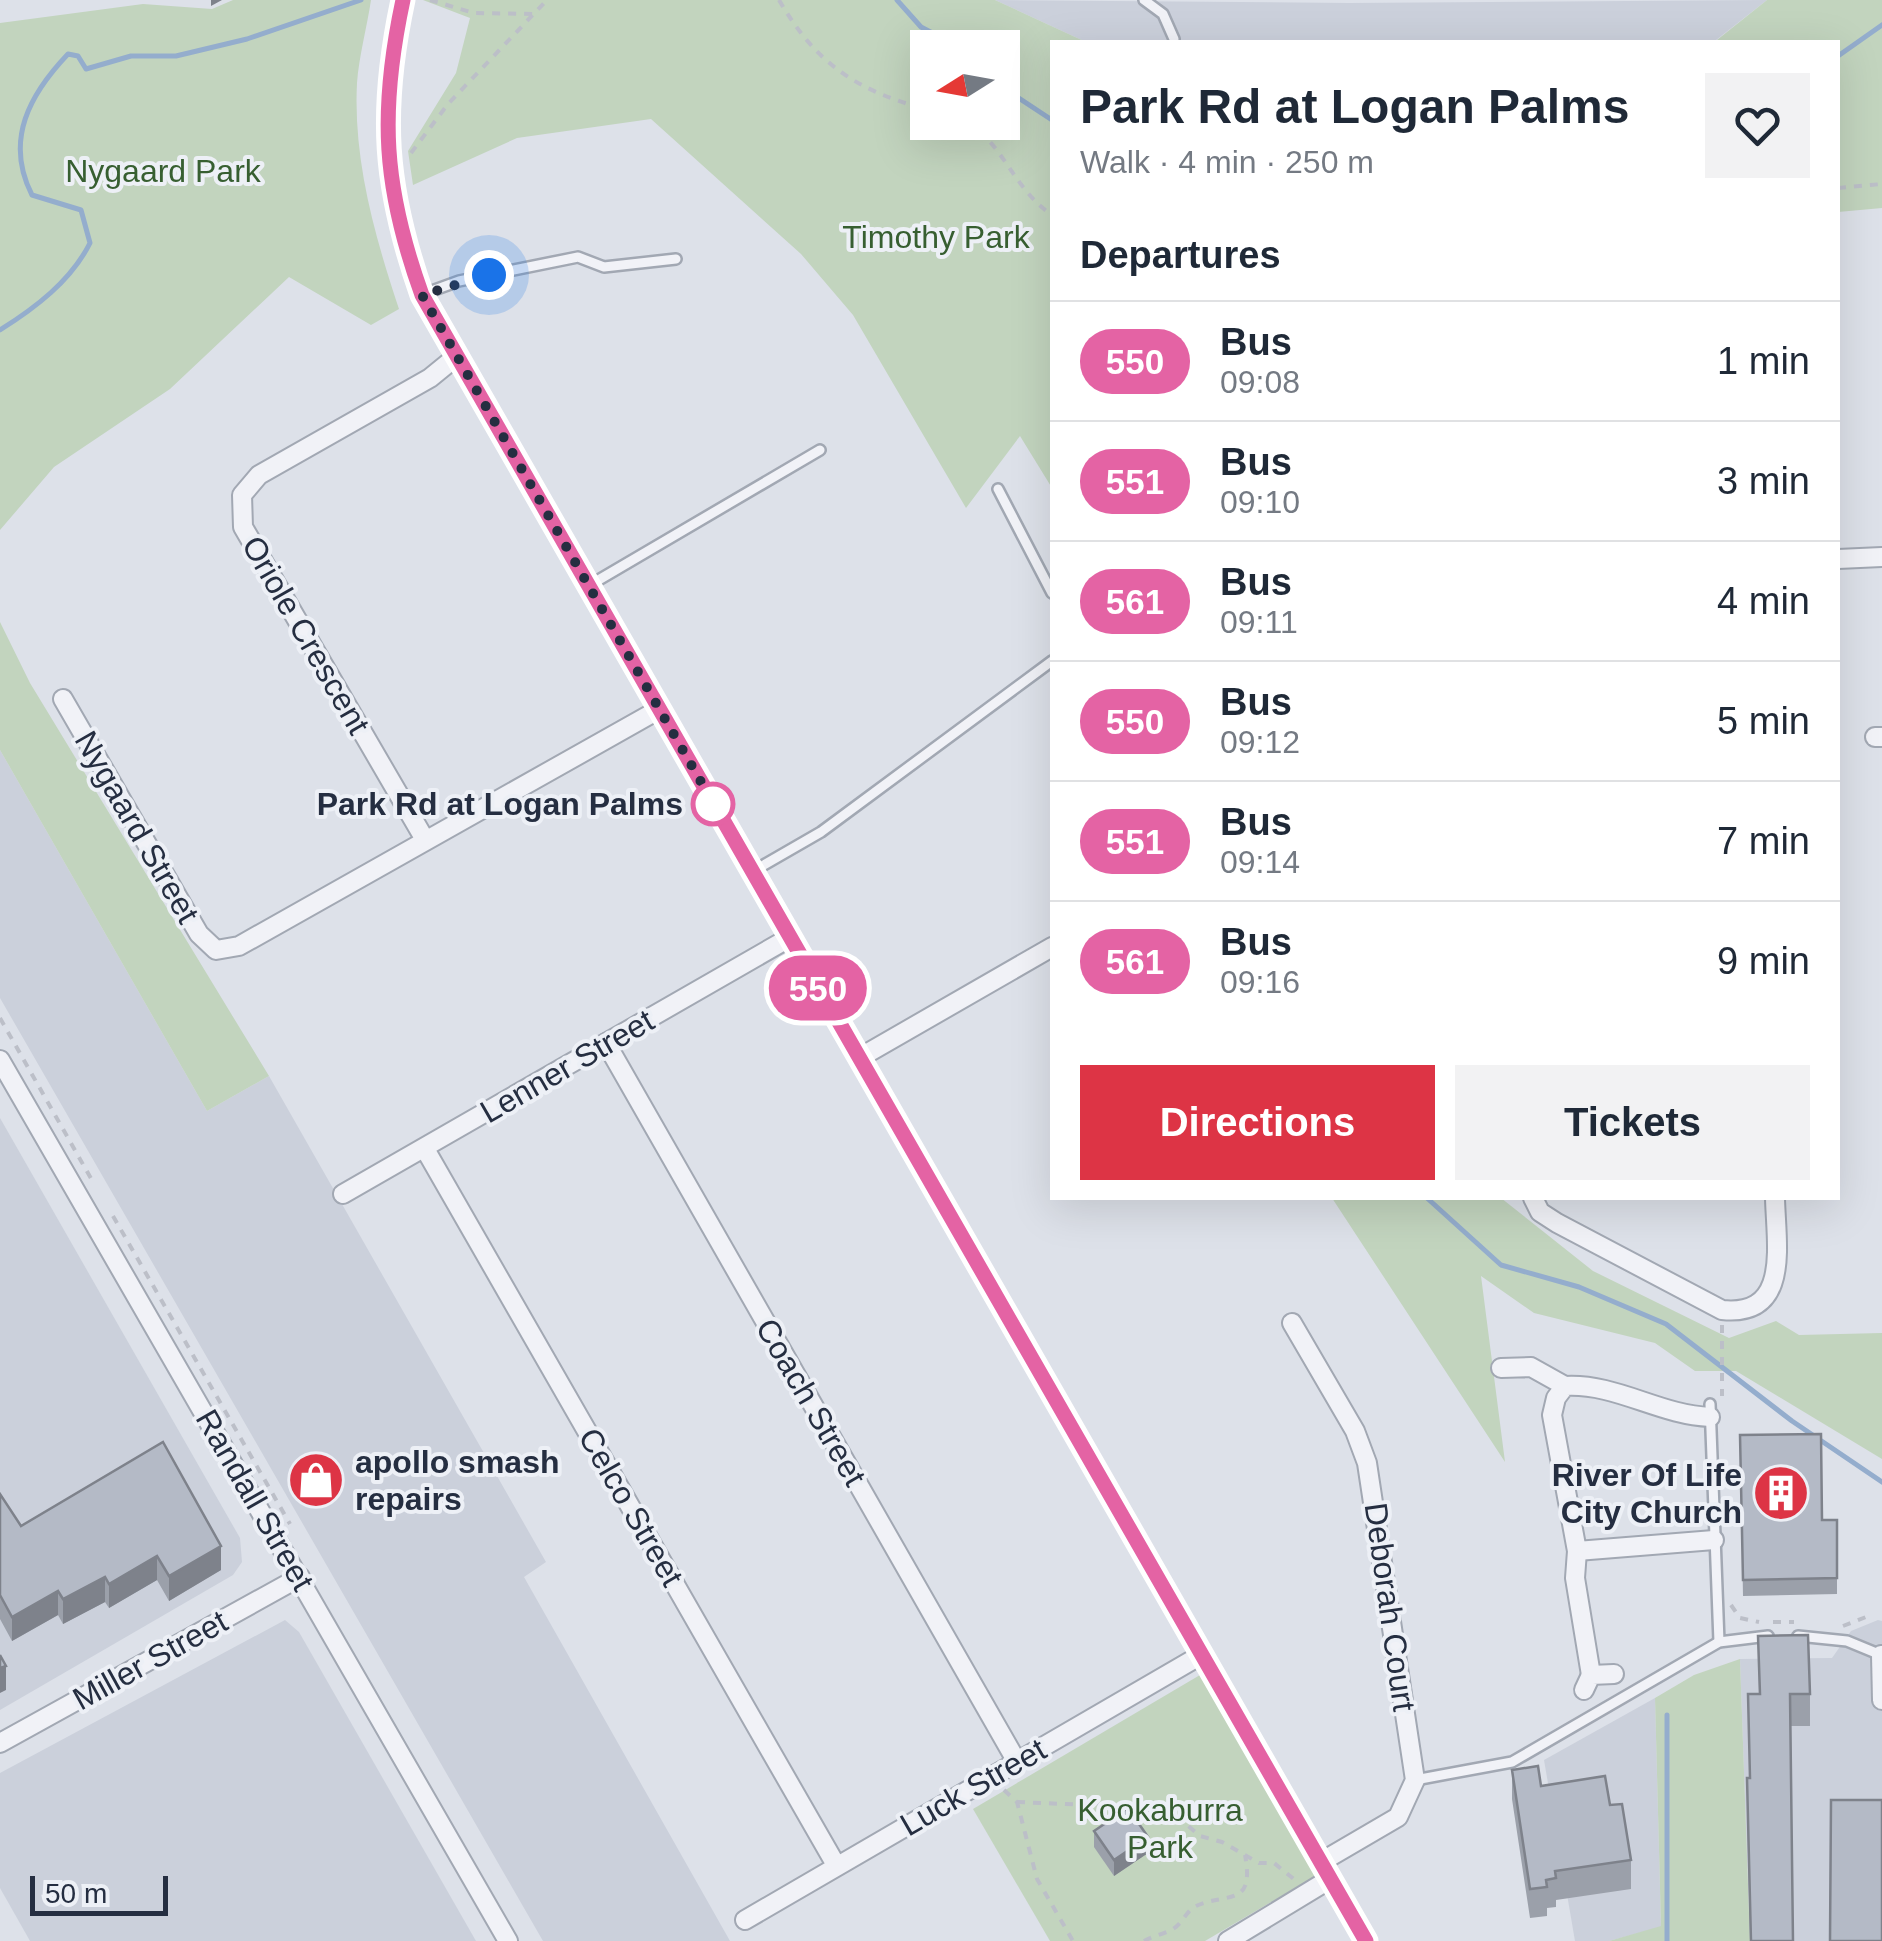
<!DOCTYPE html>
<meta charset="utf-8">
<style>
body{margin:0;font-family:Arial,sans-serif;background:#f2f2f3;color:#1f2937;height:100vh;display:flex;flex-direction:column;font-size:38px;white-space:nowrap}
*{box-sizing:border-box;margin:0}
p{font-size:32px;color:#747a83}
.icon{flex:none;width:55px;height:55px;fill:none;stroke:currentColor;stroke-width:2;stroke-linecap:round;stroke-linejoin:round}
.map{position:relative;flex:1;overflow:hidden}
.drawer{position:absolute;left:1050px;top:40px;width:790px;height:1160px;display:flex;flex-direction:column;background:#fff;border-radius:0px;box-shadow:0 10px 40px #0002}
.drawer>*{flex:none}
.badge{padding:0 20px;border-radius:32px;font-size:35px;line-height:65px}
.needle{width:65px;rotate:259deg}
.tools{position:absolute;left:910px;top:30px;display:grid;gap:20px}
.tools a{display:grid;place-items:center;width:110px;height:110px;border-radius:0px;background:#fff;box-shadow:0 10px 40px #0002;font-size:50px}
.scale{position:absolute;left:30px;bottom:25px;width:138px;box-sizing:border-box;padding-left:10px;border:5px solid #252e41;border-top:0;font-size:28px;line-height:35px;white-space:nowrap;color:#252e41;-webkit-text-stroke:8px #edf0f6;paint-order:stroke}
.you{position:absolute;width:50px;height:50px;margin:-25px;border:8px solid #fff;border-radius:50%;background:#1a73e8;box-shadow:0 0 0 15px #1a73e833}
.map>.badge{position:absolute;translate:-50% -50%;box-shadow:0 0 0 5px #fff}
h2{padding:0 30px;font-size:38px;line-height:90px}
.round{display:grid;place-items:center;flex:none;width:105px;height:105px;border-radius:0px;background:#f2f2f3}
.head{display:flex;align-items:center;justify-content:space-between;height:170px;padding:0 30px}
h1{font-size:48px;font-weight:700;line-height:75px}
.cta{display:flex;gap:20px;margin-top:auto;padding:20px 30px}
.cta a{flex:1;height:115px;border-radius:0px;background:#dd3445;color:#fff;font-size:40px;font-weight:700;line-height:115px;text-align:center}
.cta a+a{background:#f2f2f3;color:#1f2937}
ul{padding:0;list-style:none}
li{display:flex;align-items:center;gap:30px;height:120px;padding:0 30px;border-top:2px solid #e0e1e3}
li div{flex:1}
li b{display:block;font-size:38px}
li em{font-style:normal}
li .badge{min-width:110px;font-weight:700;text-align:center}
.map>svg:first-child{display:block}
.built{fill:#cbd0db}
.green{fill:#c2d4be;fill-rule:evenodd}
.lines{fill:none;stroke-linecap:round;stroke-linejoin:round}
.stream{stroke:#94adcd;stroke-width:5}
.lane-casing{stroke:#a2a8b3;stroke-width:14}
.street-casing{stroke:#a2a8b3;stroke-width:22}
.path{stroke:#bcbfc8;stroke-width:4;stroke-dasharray:8 8;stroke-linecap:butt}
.lane{stroke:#f1f2f7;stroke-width:9}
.street{stroke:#f1f2f7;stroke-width:18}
.secondary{stroke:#fff;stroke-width:25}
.wall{fill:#9ba0aa}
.shaded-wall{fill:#7e828b}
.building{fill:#b4bac6;stroke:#7e828b;stroke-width:2.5}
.line-casing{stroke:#fff;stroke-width:22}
.line{stroke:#e463a4;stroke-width:15}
.walk{stroke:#252e41;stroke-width:10;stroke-dasharray:0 18}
.stop-dot{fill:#fff;stroke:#e463a4;stroke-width:5}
.labels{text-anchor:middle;stroke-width:8;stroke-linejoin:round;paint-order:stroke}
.park-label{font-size:32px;fill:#375f31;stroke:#edf0f6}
.street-label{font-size:32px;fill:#252e41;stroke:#edf0f6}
.stop-label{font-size:32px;font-weight:bold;fill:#252e41;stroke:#edf0f6;text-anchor:end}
.poi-label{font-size:32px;font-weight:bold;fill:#252e41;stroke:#edf0f6;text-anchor:start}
</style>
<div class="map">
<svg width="1882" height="1941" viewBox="0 0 1882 1941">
<rect width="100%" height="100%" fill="#dde1e9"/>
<g class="built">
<path d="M995,0L1349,3L1767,0L1716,40L1704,42H1086Z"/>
<path d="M0,750L207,1111L269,1076L546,1562L524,1577L730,1941H543L0,998Z"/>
<path d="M0,1118L240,1538L242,1562L233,1575L0,1710Z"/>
<path d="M285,1620L299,1632L476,1941H30L0,1888V1773Z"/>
<path d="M1878,1620L1882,1621V1941H1750L1740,1659L1832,1658L1851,1631Z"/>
<path d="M1655,1698L1661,1927L1609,1941H1575L1544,1760Z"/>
</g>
<g class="green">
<path d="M233,0H371C367,27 359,56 357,83C353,160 375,237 399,309L371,325L289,277L170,389L54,467L0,530V23L143,4L212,9Z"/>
<path d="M423,0H995L1086,42H1052V488L1020,436L966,508L853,315L801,254L651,119L517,138L413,185L408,151L456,73L470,18ZM928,48H1002V122H928Z"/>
<path d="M1767,0H1882V208L1838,212V42H1704L1717,40Z"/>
<path d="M0,622L30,683L269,1076L207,1111L0,750Z"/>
<path d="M1332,1198H1501L1593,1271L1729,1338L1776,1321L1799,1335L1882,1333V1459L1736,1371H1695L1655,1343L1534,1313L1481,1276L1505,1462Z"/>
<path d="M1740,1659L1750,1941H1609L1661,1926L1655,1698L1694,1675Z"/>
<path d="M1200,1675L1317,1875L1205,1941H1050L973,1809Z"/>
</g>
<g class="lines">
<g class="stream">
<path d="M897,0L921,27L961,48"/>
<path d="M1838,56L1882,25"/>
<path d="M1002,87L1052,120"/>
<path d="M0,330C35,308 71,281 90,243L81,210L32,195C4,140 30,94 68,54L78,56L86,69L131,56H176L247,39L361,0"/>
<path d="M1427,1198L1501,1265L1579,1287L1666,1324L1792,1421L1882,1482"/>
<path d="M1667,1941V1715"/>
</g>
<g class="lane-casing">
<g id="lane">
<path d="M1144,0L1163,14L1174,39"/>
<path d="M426,293L459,281L578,257L604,267L676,259"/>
<path d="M998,489L1052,593"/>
<path d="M590,585L820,450"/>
<path d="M755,870L821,832L1052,661"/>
<path d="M1710,1404L1719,1642"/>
<path d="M1798,1636L1847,1641L1881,1655"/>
<path d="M1415,1780L1512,1762L1719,1642L1768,1636"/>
</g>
</g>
<g class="street-casing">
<g id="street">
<path d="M1838,559L1882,557"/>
<path d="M63,699L199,934L216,950L239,946L658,710"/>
<path d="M1875,737H1882"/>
<path d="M424,838L243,527L242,495L259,475L430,378L457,356"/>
<path d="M606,1043L1017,1762"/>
<path d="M859,1058L1052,947"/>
<path d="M0,1060L508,1941"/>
<path d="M425,1149L836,1865"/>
<path d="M343,1194L789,938"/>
<path d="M1533,1198L1540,1212L1557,1223L1722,1310C1791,1317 1776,1245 1775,1198"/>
<path d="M1292,1323L1355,1431L1367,1463L1415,1780L1398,1817L1321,1862"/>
<path d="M1501,1368L1531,1367L1565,1386"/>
<path d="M1577,1551L1714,1540"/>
<path d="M1881,1655L1882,1700"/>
<path d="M1591,1675L1575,1578L1577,1551L1552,1415L1556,1398L1565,1386C1616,1383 1659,1415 1710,1417"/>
<path d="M1584,1690L1591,1675L1614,1674"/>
<path d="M0,1743L300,1577"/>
<path d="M745,1920L1201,1655"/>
<path d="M1228,1941L1330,1879"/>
</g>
</g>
<g class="path">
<path d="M430,0L474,13L534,14"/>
<path d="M779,0C817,65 856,90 928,110"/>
<path d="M966,122C1003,142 1013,189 1052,215"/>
<path d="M411,153L448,104L547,0"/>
<path d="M1838,188L1882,184"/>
<path d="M0,1018L93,1182"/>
<path d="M113,1216L290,1524"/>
<path d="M1722,1325V1396"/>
<path d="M1731,1605L1740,1618L1759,1622"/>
<path d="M1773,1622H1794"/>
<path d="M1843,1626L1866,1617"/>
<path d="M1004,1790L1017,1802L1037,1879L1073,1941"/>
<path d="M1017,1802L1137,1807L1180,1819L1200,1836L1222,1842L1259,1863H1274L1295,1880"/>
<path d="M1144,1941C1153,1936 1164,1934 1173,1929C1183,1923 1186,1911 1196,1906C1227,1892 1255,1908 1245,1855"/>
</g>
<use href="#lane" class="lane"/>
<use href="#street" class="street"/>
<path class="secondary" d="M403,0C379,112 384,187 422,295L1366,1941"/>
</g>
<g class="wall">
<path d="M1740,1435L1822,1520H1837V1594L1743,1596Z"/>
<path d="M0,1494L21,1526L221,1570L169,1601L157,1580L109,1608L105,1602L63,1624L58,1615L12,1641L0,1619Z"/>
<path d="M1758,1636L1810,1694V1726H1791L1793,1941H1750L1747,1810V1778H1750L1748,1694H1759Z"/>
<path d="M1512,1770L1541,1786L1610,1805L1631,1860V1889L1556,1900V1907L1547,1908V1916L1530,1918L1512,1799Z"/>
<path d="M1094,1831L1148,1853L1114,1876L1094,1847Z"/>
</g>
<g class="shaded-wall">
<path d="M211,0H222L211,6Z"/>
<path d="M221,1546V1570L169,1601V1576Z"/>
<path d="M157,1556V1580L109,1608V1584Z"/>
<path d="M105,1577V1602L63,1624V1599Z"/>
<path d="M58,1591V1615L12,1641V1617Z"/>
<path d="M6,1666V1690L0,1693V1668Z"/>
<path d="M1148,1837V1853L1114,1876V1860Z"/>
</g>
<g class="building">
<path d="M1821,1434L1822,1520H1837V1578L1743,1580L1740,1435Z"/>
<path d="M163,1442L221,1546L169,1576L157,1556L109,1584L105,1577L63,1599L58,1591L12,1617L0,1595V1494L21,1526Z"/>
<path d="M1808,1635L1810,1694H1790L1793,1941H1751L1747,1778H1750L1748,1694H1760L1758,1636Z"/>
<path d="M0,1655L6,1666L0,1668Z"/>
<path d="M1538,1766L1541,1786L1605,1776L1610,1805L1622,1804L1631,1860L1555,1871L1556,1878L1546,1880L1547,1887L1530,1889L1512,1770Z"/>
<path d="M1831,1800H1882V1941H1830Z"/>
<path d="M1128,1808L1148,1837L1114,1860L1094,1831Z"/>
</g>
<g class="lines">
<g class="line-casing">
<path id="line" d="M403,0C379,112 383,187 422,295L1366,1941"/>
</g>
<use href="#line" class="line"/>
<path class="walk" d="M489,275L422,295L720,815L713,804"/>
</g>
<defs>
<g id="shop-disc" transform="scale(2.875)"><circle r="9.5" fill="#dd3445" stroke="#edf0f6"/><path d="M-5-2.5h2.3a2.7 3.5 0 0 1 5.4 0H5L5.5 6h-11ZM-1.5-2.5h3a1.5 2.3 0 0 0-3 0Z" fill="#fff"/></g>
<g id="building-disc" transform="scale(2.875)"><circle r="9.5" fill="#dd3445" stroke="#edf0f6"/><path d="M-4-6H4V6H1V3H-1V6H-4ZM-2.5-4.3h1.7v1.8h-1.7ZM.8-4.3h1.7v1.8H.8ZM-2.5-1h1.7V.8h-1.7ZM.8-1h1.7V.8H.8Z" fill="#fff"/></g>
</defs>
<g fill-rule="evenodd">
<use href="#shop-disc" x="316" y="1480"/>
<use href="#building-disc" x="1781" y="1493"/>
</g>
<circle class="stop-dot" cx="713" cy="804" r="20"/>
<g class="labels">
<g class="park-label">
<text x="163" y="182">Nygaard Park</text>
<text x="936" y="248">Timothy Park</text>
<text x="1160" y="1821">Kookaburra<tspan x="1160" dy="37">Park</tspan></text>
</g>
<g class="street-label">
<text transform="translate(306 635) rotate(60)" y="11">Oriole Crescent</text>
<text transform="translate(137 827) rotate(60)" y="11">Nygaard Street</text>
<text transform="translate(567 1066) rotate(-30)" y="11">Lenner Street</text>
<text transform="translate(811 1402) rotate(60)" y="11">Coach Street</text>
<text transform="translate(255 1500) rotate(60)" y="11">Randall Street</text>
<text transform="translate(631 1507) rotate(60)" y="11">Celco Street</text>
<text transform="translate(1390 1607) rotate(82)" y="11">Deborah Court</text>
<text transform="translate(150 1660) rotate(-29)" y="11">Miller Street</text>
<text transform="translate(973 1787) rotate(-30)" y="11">Luck Street</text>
</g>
<g class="stop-label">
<text x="683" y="815">Park Rd at Logan Palms</text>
</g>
<g class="poi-label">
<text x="355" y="1473">apollo smash<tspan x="355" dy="37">repairs</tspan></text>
<text x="1742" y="1486" text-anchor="end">River Of Life<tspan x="1742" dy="37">City Church</tspan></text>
</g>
</g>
</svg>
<div class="tools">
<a><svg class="needle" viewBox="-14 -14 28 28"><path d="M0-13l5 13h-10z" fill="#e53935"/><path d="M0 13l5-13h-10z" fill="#747a83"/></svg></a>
</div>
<div class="scale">50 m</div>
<div class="you" style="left:489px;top:275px"></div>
<b class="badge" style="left:818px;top:988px;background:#e463a4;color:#fff">550</b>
<section class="drawer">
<div class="head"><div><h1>Park Rd at Logan Palms</h1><p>Walk · 4 min · 250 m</p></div><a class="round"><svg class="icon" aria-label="heart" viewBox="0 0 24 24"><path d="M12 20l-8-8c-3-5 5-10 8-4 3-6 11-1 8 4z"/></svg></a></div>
<h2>Departures</h2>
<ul>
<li><span class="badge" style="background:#e463a4;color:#fff">550</span><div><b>Bus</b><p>09:08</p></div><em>1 min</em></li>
<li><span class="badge" style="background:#e463a4;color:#fff">551</span><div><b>Bus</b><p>09:10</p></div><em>3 min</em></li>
<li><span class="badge" style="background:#e463a4;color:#fff">561</span><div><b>Bus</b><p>09:11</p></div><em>4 min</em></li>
<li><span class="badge" style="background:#e463a4;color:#fff">550</span><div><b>Bus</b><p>09:12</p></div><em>5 min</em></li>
<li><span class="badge" style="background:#e463a4;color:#fff">551</span><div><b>Bus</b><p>09:14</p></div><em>7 min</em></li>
<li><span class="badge" style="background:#e463a4;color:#fff">561</span><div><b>Bus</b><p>09:16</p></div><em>9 min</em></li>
</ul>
<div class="cta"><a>Directions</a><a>Tickets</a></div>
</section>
</div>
